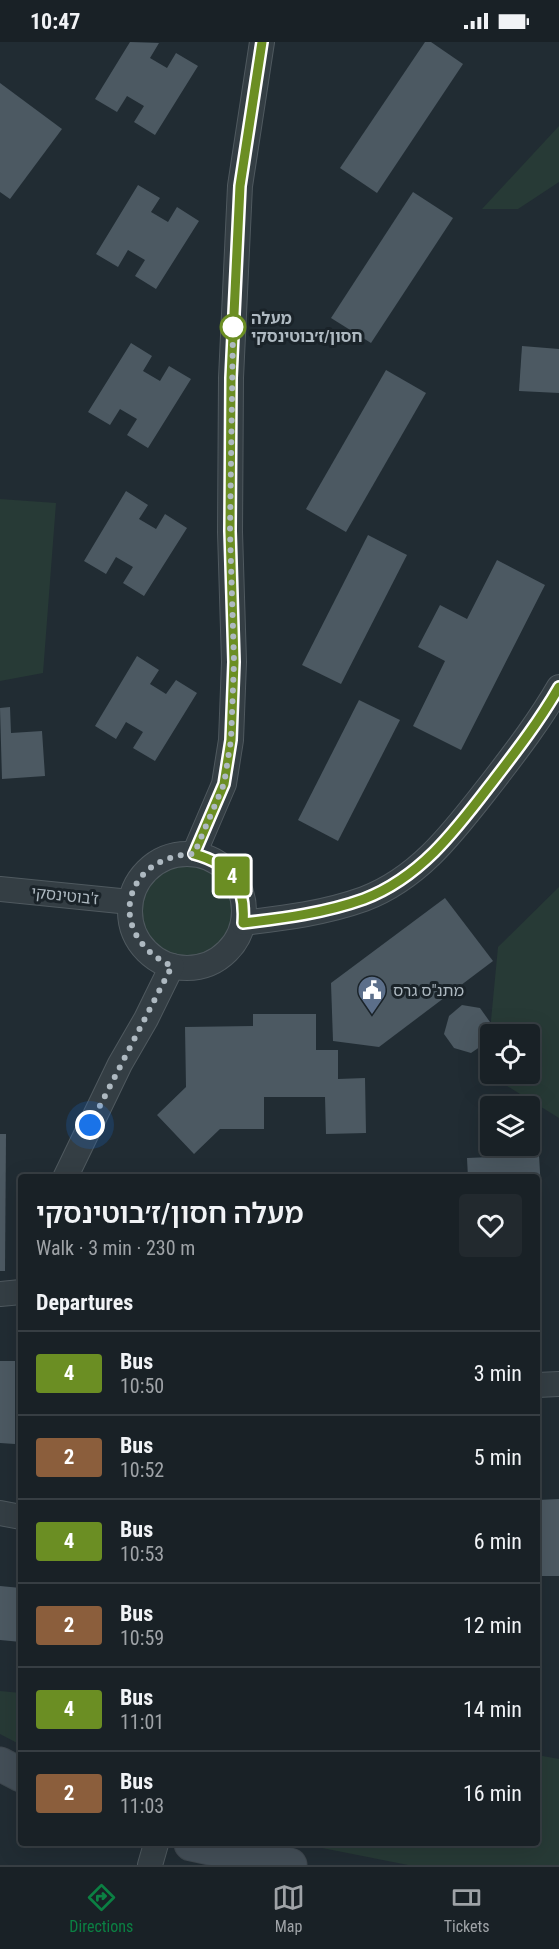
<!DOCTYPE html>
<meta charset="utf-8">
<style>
body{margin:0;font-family:"Roboto Condensed","Noto Sans Hebrew",sans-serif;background:#22292e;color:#f1f3f6;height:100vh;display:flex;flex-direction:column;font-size:22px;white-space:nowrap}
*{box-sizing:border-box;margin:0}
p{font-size:20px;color:#9fa3a7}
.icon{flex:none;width:33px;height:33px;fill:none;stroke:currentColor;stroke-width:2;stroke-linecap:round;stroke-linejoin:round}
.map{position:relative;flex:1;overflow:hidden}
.side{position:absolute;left:18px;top:1132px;width:522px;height:672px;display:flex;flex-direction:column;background:#192126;border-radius:6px;box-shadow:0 6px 24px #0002,0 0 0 2px #373e43}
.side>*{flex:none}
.badge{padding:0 12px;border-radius:4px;font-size:21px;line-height:39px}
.fabs{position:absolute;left:480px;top:982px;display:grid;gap:12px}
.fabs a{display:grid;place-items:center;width:60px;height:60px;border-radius:6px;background:#192126;box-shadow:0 6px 24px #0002,0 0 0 2px #373e43;font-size:30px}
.you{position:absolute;width:30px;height:30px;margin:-15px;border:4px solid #fff;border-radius:50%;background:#1a73e8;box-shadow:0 0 0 9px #1a73e833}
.map>.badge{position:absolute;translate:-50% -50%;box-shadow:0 0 0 3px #fff}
h2{padding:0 18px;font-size:22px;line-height:54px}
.round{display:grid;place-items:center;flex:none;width:63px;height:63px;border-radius:6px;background:#22292e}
.summary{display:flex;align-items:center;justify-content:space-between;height:102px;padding:0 18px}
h1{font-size:28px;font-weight:600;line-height:45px}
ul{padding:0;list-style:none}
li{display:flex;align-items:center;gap:18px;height:84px;padding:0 18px;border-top:2px solid #373e43}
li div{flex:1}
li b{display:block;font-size:22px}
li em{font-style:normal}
li .badge{min-width:66px;font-weight:700;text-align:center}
.status{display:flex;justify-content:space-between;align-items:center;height:42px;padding:0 30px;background:#192126;direction:ltr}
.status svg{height:16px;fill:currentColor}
.dock{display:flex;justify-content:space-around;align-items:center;height:84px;border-top:2px solid #373e43;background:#192126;font-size:16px;color:#9fa3a7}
.dock a{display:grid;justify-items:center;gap:3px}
.dock .selected{color:#0b8043}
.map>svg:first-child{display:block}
.green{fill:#273a36;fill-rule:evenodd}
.building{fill:#4c5962}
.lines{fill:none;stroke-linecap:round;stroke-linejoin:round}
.street-casing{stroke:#4f595f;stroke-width:26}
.secondary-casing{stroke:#3e474e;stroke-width:35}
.street{stroke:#343e44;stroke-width:24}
.secondary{stroke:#434e57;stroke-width:33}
.line-casing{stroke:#fff;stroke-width:14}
.line{stroke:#6b8e23;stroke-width:9}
.walk{stroke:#aeb9c1;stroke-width:6;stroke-dasharray:0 10.8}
.stop-dot{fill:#fff;stroke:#6b8e23;stroke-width:3}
.labels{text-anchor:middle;stroke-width:6;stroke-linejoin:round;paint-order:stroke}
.stop-label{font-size:16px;font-weight:bold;fill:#aeb9c1;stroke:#1a2329;text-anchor:start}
.street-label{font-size:16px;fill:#aeb9c1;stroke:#1a2329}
.poi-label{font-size:16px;fill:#aeb9c1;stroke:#1a2329;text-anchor:start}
</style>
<div class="status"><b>10:47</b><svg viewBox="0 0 49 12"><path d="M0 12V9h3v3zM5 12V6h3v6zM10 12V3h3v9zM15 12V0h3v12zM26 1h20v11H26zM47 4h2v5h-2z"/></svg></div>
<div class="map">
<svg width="559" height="1823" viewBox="0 0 559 1823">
<rect width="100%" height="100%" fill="#212c33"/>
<g class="green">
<path d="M559,84V140L518,167H482Z"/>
<path d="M0,457L56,461L43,631L0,639Z"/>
<circle cx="187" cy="868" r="49"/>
<path d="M559,845V1076L486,1031L498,905ZM490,993H530V1032H490Z"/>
<path d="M0,1649L21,1651V1703L0,1692Z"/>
<path d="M537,1713L559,1717V1823H408L302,1802H537Z"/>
</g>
<g class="building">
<path d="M130,0L159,1L150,16L167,26L176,11L198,24L155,93L134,80L144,64L127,54L117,70L95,57Z"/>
<path d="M425,0H431L463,22L377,151L340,126Z"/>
<path d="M0,41L62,87L10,157L0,150Z"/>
<path d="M138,143L160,156L151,170L168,180L177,165L199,179L156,247L135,234L145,218L128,208L118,225L96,212Z"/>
<path d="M413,150L453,176L371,301L331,276Z"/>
<path d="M131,301L152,314L143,329L160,339L169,324L191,337L148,406L127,393L137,377L120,367L110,383L88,370Z"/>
<path d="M522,304L559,307V351L519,349Z"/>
<path d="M386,328L426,351L346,490L306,467Z"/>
<path d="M126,449L148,463L139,477L156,487L165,472L187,486L144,554L123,541L133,525L116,515L106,532L84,519Z"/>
<path d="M368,493L407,513L341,642L302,623Z"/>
<path d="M497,518L545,543L461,708L413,684L445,619L418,605L440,563L467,577Z"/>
<path d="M137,614L159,628L150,642L166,652L176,638L197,651L155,719L133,706L143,690L126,680L116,697L95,684Z"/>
<path d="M359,658L400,678L338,799L298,778Z"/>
<path d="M10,665L11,691L42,689L45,734L2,737L0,666Z"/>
<path d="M445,856L493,919L379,1005L333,999L331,941Z"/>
<path d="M462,963L480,966L490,980L487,1000L471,1011L454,1006L444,992L449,974Z"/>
<path d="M253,972H316V1008H338V1037L365,1036L366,1091L326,1092L325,1055H264V1087H220L194,1112L157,1073L186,1045L185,985L253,984Z"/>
<path d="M0,1092H6L5,1229H0Z"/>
<path d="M539,1113L542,1164H537V1136H468L467,1116Z"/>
<path d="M169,1131V1136H120L119,1133Z"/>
<path d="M0,1319H15V1402L0,1401Z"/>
<path d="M559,1457V1534H537V1458Z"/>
<path d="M0,1544L21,1546V1600L0,1598Z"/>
</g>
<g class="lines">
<g class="street-casing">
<g id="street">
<circle cx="187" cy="869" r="57"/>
<path d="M194,812L224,742L231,698L234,620L230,490L231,336L240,144L262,0"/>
<path d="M0,847L130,860"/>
<path d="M243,881C285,876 325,871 364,857C422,835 457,785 494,738C517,708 540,678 559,645"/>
<path d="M65,1136L120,1022L146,977L172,924"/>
<path d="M0,1252L21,1250"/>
<path d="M537,1343L559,1342"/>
<path d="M0,1471L21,1475"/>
<path d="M150,1823L156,1802"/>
</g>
</g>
<g class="secondary-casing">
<g id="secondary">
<path d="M0,1722L21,1733"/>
<path d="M191,1802L290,1823"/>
</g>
</g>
<use href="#street" class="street"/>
<use href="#secondary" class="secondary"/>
</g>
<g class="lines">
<g class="line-casing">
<path id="line" d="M262,0L240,144L231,336L230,489L234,620L231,698L224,742L194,812C231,822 246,842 243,881C285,876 325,871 364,857C422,835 458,785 494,738C517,708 540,678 559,645"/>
</g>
<use href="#line" class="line"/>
<path class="walk" d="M90,1083L172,924C105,894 121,814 194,812L224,742L231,698L234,620L230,489L233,285"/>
</g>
<defs>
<g id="civic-pin" transform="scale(1.5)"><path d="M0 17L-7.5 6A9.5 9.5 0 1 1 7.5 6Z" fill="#5c6f8a" stroke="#1a2329"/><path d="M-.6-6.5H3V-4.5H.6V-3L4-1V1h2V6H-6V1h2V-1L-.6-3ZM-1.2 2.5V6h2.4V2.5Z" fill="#fff"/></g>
</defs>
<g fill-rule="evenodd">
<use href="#civic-pin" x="372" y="948"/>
</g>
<circle class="stop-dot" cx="233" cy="285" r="12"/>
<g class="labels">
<g class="stop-label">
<text x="251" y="282">מעלה<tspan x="251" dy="18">חסון/ז׳בוטינסקי</tspan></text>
</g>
<g class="street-label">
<text transform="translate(65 853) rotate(6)" y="6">ז'בוטינסקי</text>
</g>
<g class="poi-label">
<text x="393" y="954">מתנ"ס גרס</text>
</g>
</g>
</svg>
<div class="fabs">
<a><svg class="icon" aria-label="locate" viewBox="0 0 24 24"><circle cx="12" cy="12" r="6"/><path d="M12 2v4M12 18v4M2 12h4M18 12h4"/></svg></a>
<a><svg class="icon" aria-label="layers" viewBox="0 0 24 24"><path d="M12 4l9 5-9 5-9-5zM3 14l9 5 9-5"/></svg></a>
</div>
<div class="you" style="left:90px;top:1083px"></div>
<b class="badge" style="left:232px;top:834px;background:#6b8e23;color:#fff">4</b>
<section class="side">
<div class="summary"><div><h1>מעלה חסון/ז׳בוטינסקי</h1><p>Walk · 3 min · 230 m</p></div><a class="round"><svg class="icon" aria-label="heart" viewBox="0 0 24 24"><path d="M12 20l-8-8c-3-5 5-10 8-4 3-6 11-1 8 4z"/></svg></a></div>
<h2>Departures</h2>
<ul>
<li><span class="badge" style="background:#6b8e23;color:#fff">4</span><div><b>Bus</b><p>10:50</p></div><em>3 min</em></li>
<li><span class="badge" style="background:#8b5e3c;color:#fff">2</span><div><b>Bus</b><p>10:52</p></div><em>5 min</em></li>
<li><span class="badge" style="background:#6b8e23;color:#fff">4</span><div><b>Bus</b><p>10:53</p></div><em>6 min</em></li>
<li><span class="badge" style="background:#8b5e3c;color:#fff">2</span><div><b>Bus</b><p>10:59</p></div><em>12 min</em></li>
<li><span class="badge" style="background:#6b8e23;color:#fff">4</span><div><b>Bus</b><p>11:01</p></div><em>14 min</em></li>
<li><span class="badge" style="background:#8b5e3c;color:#fff">2</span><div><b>Bus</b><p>11:03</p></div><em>16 min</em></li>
</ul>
</section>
</div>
<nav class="dock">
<a class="selected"><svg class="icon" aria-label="directions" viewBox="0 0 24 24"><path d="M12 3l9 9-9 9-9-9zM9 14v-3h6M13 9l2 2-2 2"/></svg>Directions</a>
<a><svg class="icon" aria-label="map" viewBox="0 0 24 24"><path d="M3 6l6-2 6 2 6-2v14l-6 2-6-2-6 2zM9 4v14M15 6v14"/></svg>Map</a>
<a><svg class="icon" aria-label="tickets" viewBox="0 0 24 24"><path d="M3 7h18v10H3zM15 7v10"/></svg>Tickets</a>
</nav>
